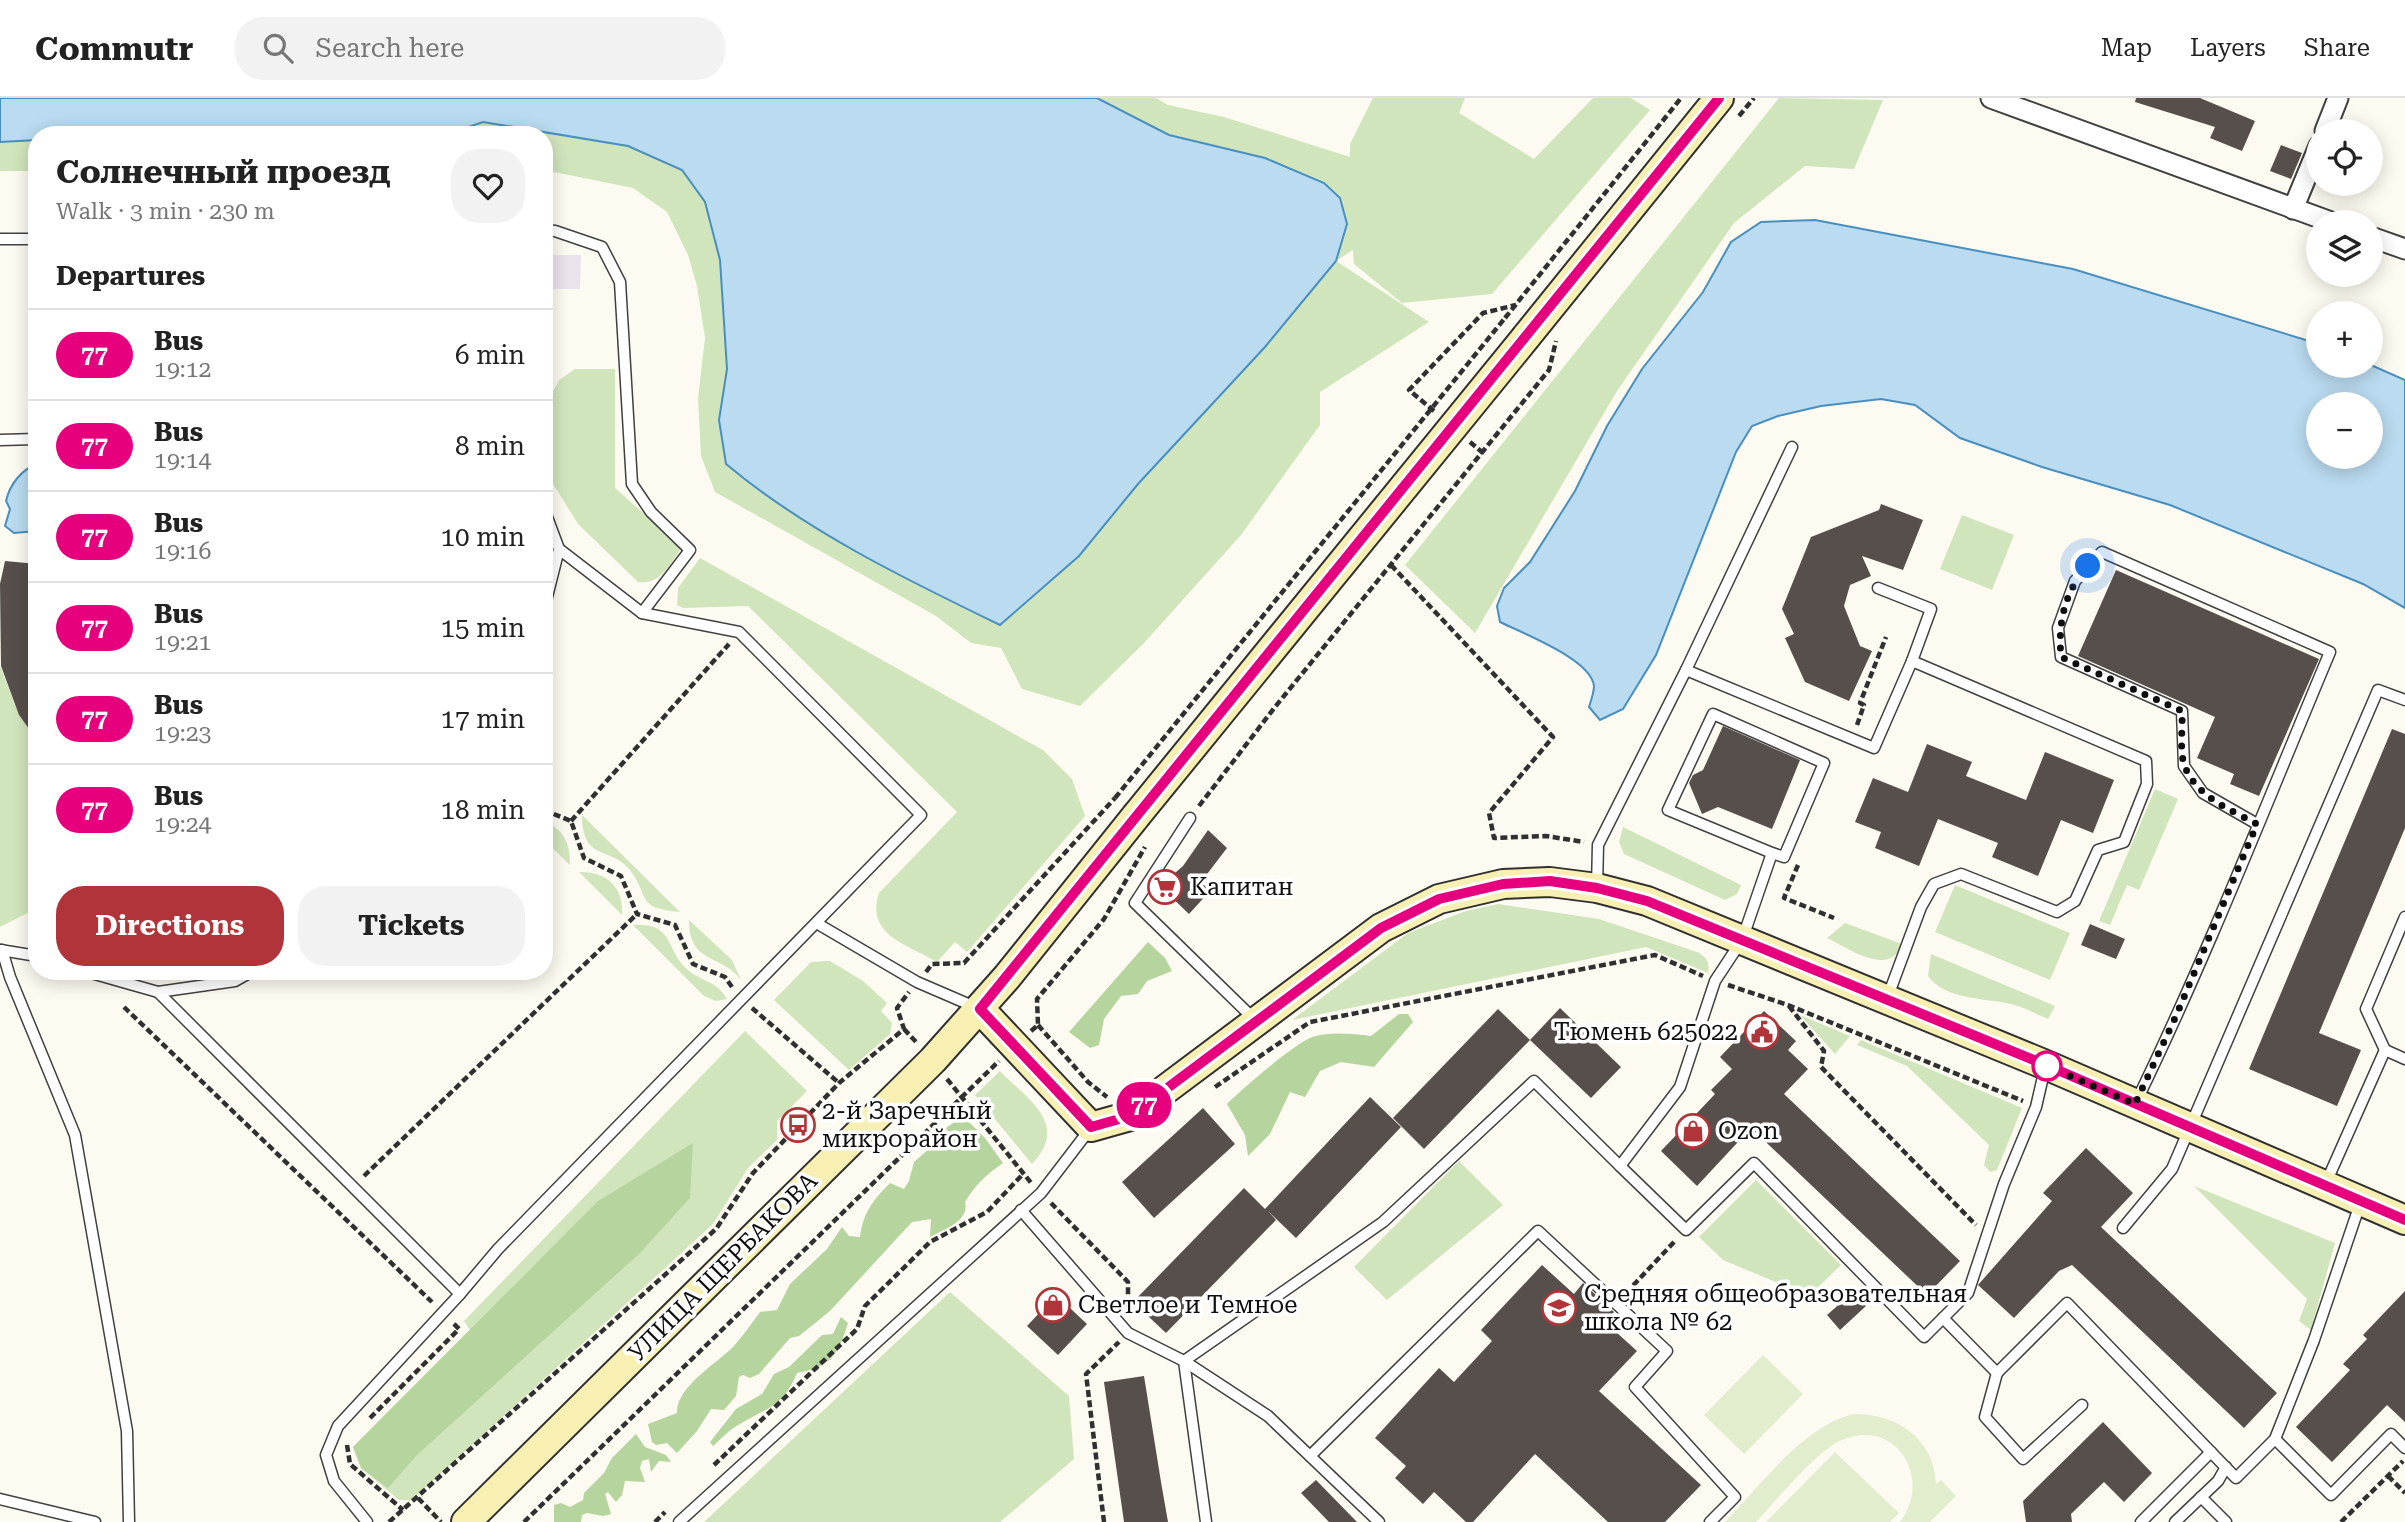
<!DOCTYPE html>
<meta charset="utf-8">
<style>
body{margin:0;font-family:"Roboto Serif",serif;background:#f2f2f2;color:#222;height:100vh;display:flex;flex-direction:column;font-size:26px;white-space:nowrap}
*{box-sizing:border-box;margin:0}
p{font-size:23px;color:#767676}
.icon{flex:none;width:38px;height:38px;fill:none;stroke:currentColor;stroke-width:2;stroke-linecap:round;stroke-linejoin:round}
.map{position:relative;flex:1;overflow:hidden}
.sheet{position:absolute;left:28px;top:28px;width:525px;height:854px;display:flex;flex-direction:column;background:#fff;border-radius:28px;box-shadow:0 4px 18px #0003}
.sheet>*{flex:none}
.badge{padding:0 14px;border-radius:23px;font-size:24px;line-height:46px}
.tools{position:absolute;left:2306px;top:21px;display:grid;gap:14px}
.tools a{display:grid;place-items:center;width:77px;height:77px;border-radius:50%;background:#fff;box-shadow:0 4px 18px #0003;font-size:35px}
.you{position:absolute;width:35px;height:35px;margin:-18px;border:5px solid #fff;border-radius:50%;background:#1a73e8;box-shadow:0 0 0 10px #1a73e833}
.map>.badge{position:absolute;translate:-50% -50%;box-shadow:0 0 0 4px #fff}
h2{padding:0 28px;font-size:26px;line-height:63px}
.round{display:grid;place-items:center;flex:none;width:74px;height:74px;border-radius:28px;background:#f2f2f2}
.overview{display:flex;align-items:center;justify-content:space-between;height:119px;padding:0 28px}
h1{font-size:33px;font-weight:700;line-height:52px}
.action{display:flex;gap:14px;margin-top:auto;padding:14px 28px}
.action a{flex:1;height:80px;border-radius:28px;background:#b03439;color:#fff;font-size:28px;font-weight:700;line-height:80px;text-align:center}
.action a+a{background:#f2f2f2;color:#222}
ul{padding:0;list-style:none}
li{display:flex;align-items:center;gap:21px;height:91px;padding:0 28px;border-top:2px solid #e0e0e0}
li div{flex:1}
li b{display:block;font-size:26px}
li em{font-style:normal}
li .badge{min-width:77px;font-weight:700;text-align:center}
header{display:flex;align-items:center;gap:42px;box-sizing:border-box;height:98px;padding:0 35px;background:#fff;border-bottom:2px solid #e0e0e0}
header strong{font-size:33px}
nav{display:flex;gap:38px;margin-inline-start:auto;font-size:24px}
.search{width:490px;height:63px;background:#f2f2f2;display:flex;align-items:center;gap:18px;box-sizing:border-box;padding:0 24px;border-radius:28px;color:#767676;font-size:26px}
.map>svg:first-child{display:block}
.industrial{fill:#ebe3ec}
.green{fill:#d1e5bd}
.forest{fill:#b6d49e}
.pitch{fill:#e2edce}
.water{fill:#badbf0;stroke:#488fc0;stroke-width:2;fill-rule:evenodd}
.building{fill:#564f4b}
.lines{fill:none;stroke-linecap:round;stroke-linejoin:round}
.lane-casing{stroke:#414141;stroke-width:13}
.street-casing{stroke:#414141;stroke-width:23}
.secondary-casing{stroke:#303030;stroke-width:32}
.path{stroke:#303030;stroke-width:4.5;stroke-dasharray:7 3.5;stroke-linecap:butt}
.lane{stroke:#fff;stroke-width:10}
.street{stroke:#fff;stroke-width:19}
.secondary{stroke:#f7f0b2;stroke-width:28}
.secondary-bridge-casing{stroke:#303030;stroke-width:32;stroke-linecap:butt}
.path-bridge{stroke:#303030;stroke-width:4.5;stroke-dasharray:7 3.5;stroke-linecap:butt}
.secondary-bridge{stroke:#f7f0b2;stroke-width:28}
.line-casing{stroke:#fff;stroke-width:16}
.line{stroke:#e6007e;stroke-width:10}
.walk{stroke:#0e0e0e;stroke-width:7;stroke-dasharray:0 12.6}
.stop-dot{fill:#fff;stroke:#e6007e;stroke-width:3.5}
.labels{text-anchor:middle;stroke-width:7;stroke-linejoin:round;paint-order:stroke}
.poi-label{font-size:24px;fill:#0e0e0e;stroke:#fff;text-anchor:start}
.street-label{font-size:24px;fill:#0e0e0e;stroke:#fff}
</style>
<header>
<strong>Commutr</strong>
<div class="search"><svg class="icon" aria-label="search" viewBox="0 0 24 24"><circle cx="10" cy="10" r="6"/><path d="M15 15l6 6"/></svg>Search here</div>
<nav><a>Map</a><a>Layers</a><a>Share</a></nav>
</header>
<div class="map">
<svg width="2405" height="1424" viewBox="0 0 2405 1424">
<rect width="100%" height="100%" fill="#fdfbf1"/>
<path class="industrial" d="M544,151H552V157H581L580,191H544Z"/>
<g class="green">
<path d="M1097,0H1156L1168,7L1224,19L1350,59V46L1373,0H1465L1459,15L1534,61L1593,0H1631L1650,12L1492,196L1402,205L1354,166L1353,152L1336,163L1429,224L1320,294V327L1241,437L1144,545L1080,608L1022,591L1001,550L971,545L936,518L715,394L701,358L698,300L705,240L697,188L688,157L667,114L633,90L544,72V37H445L483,24L628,48L683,72L705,104L720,162L727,271L719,322L852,449L1000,527L1079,458L1138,386L1265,249L1336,163L1324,85L1265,60L1169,37Z"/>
<path d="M1779,0L1883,2L1854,71L1805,68L1734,125L1617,293L1475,535L1405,467Z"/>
<path d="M240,30L332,37H108L157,31Z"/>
<path d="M37,42V73H0V44Z"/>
<path d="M575,271H615V390L682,449C670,466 661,487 638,484L578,426L550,381L548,303L559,282Z"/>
<path d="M1962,417L2014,437L1992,492L1940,471Z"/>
<path d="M700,460L1043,652L1072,681L1085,718L967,854L955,844L937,864C907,846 865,837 879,795L957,714L748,508L683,510L677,507L678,490Z"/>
<path d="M0,568L19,617L37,642V810L0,829Z"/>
<path d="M2155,691L2178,701L2139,792L2127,787L2110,827L2099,823Z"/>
<path d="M582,717L680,814C634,810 651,798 629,771C610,748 582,764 582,717Z"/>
<path d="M544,724C565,731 570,747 570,767L544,742Z"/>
<path d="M1623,729L1741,787L1737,796L1725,802L1624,756L1619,744Z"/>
<path d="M579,774C606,773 624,789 622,817Z"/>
<path d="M1955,787L2070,835L2050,882L1935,834Z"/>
<path d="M1498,806L1599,821L1697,854C1706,859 1710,863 1708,875L1646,849L1292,922L1408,835L1466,813Z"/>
<path d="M689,822L732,862L741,882C721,855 689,867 689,822Z"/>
<path d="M1845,825L1902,846C1890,880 1850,851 1827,840Z"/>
<path d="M633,827C675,824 665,853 688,872C702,884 717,883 727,901L716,903L704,898Z"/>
<path d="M1931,856L2055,908L2048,921C2036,916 2024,909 2011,906C1985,900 1945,902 1928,878Z"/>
<path d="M830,863L863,883L887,905L881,913L892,925L890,936L849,972L774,902L811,864Z"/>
<path d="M1800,917L1850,938L1835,956Z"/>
<path d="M745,933L807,993L777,1023V1042L748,1070L713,1126L412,1402H399L361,1370L353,1349L470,1232L464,1223Z"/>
<path d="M1861,942L2022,1010L1997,1072L1990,1074L1984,1067L1989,1047L1907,968L1857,947Z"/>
<path d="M1000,973C1028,1002 1070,1026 1032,1066L975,997Z"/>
<path d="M1459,1063L1503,1107L1387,1202L1354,1169Z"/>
<path d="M1756,1082L1841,1167L1809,1198L1723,1162L1699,1139Z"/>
<path d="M2194,1088L2335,1145L2311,1232L2299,1223L2307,1201Z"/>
<path d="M950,1194L1069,1298L1074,1361L1000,1424H704Z"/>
</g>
<g class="forest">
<path d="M1148,844L1165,860L1172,873L1147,883L1138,896L1121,898L1104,921L1099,947L1090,950L1069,934Z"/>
<path d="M1399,916H1408L1413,924L1374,969L1341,964L1320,973L1305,999L1290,994L1270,1036L1248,1058L1245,1037L1227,1006C1242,991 1293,947 1310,940C1328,933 1352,936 1371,938Z"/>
<path d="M963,1018L985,1040L1003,1065C987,1076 975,1087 965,1104C970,1123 944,1131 930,1139L931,1121L912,1124L830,1213L799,1238L790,1240L759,1276L750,1280L743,1277L739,1279L736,1298L724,1312L711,1311L697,1333L677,1355L667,1345L656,1347L652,1344L648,1326L677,1315C676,1289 716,1266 733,1249C743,1238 751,1226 760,1214L777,1212L790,1186L827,1151L842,1129L849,1138L860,1139C863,1115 873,1102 890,1085L904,1091L909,1083L914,1064L931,1049L940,1034Z"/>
<path d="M693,1045L690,1100L640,1155L417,1357L388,1390L361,1370L353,1349L598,1103Z"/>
<path d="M841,1219L848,1225C838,1257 831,1269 797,1275C783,1309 768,1309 740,1326C730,1331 722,1340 713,1348L710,1344L736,1311L762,1296L774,1276L789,1269L822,1237L833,1236Z"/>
<path d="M636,1336L645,1349L666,1357L671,1364L659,1363L651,1374L649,1361L642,1363L640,1370L645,1384L625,1383L622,1397L616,1404L608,1394L605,1396L611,1416L603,1418L587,1415L582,1417L581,1424H554V1407L561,1405L570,1409L583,1402L584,1395L604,1375L612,1360Z"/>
</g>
<g class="pitch">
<path d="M1763,1257L1803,1296L1744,1356L1704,1317Z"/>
<path d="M1854,1316C1897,1316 1934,1340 1936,1386L1941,1382L1956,1398L1930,1424H1900C1933,1380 1896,1319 1842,1342C1817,1352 1776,1403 1756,1424H1725C1760,1388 1804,1327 1854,1316Z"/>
<path d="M1835,1354L1899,1415L1890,1424H1766Z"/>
</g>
<g class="water">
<path d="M0,0H1097L1169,37L1265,60L1324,85L1340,100L1347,126L1336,163L1265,249L1138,386L1079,458L1000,527C907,482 806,433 726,366L719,322L727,271L720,162L705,104L682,72L628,48L483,24L445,37H332L240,30L157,31L108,37H37V42L0,44Z"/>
<path d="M1815,122L2073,171L2319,246V268L2371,267L2405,282V510L2363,486L2170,407L2042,369L1960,340L1915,307L1881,301L1821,308L1778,318L1752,328L1736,354L1656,557L1623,611L1600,622L1589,609C1591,603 1594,594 1594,588C1591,561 1522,535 1500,524L1497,508L1504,490L1530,464L1575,393L1607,328L1642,271L1703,194L1731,144L1761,124ZM2319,306H2371V359H2319Z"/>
<path d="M37,365V433L14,435L5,428L10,411L6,403C10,386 21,373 37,365Z"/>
</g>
<g class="building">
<path d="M2136,0H2200L2255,23L2242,53L2210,40L2215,29L2135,4Z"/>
<path d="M2281,47L2302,55L2291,81L2270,73Z"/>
<path d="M1881,406L1923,422L1903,472L1862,458L1871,478L1850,487L1844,508L1860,548L1872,553L1849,603L1805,584L1785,540L1794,536L1782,511L1811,439L1879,412Z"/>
<path d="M5,463L37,466V642L19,617L1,568L0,486Z"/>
<path d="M2116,472L2319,561L2259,698L2230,686L2234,676L2197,660L2215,619L2078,558Z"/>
<path d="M1723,628L1800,662L1772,731L1718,709L1702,716L1689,685L1693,677L1703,672Z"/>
<path d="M2392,631L2405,636V730L2319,935L2361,952L2337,1008L2249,971Z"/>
<path d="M1927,646L1972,664L1966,678L2026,702L2045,654L2114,682L2093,735L2061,722L2038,778L1992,759L1998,745L1938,721L1919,768L1875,750L1881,734L1855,724L1873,680L1908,694Z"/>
<path d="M1208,732L1227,750L1201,784L1210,793L1189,816L1160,788L1183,768Z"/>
<path d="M2090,826L2125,841L2116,861L2081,847Z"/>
<path d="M1560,910L1621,969L1591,1000L1530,942Z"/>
<path d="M1498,911L1530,942L1424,1051L1393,1020Z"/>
<path d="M1764,913L1796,943L1788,952L1808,971L1784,996L1960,1163L1927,1197L1751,1030L1697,1088L1661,1053L1715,996L1711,992L1732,971L1720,959Z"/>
<path d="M1370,999L1401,1029L1296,1140L1268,1113L1276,1122L1166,1235L1133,1204L1244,1090L1265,1111Z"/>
<path d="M1203,1010L1235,1046L1154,1120L1122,1084Z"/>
<path d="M2086,1050L2133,1095L2101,1129L2277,1295L2244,1330L2072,1167L2059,1173L2014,1220L1978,1187L2052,1103L2043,1095Z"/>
<path d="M1542,1167L1574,1196L1583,1185L1614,1214L1605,1224L1637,1253L1599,1293L1701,1387L1665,1424H1608L1535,1356L1473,1424H1466L1434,1394L1423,1406L1395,1380L1406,1368L1375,1340L1439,1270L1454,1284L1492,1243L1481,1232Z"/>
<path d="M2405,1193V1324L2387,1307L2332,1364L2296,1329L2350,1272L2343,1266L2367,1241L2363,1237Z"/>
<path d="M1853,1194L1866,1208L1840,1232L1827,1217Z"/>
<path d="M1056,1197L1087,1226L1058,1257L1027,1228Z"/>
<path d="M1144,1278L1161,1384L1168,1424H1124L1104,1284Z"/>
<path d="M2103,1324L2152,1375L2124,1404L2104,1384L2071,1416L2072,1424H2026L2023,1403Z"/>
<path d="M1316,1382L1357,1424H1329L1301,1395Z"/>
</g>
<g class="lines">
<g class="lane-casing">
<g id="lane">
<path d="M544,132L555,133L602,149L620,184L632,386L651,414L690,452L642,515"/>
<path d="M0,141H37"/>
<path d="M0,342L37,341"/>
<path d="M544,411L559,451L544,511"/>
<path d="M1878,490L1931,511L1912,563"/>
<path d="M1686,572L1792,349"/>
<path d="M1190,720L1135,805L1254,921"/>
<path d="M1597,789L1598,747L1686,572L1874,650L1912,563L2146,663L2147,686L2124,744L2098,752L2075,803L2057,814L1961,776L1934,786L1921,809L1888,898"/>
<path d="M2405,819L2366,911L2385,952L2405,961"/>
<path d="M818,826L917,884L975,909"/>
<path d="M0,852L37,858"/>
<path d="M2,852L10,879L75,1037L127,1333L129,1424"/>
<path d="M36,858L37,834"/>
<path d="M84,873L158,894L235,883L253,873"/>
<path d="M158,894L460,1196L498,1151L921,717L739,534L642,515L559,451"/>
<path d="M2137,1002C2208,856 2267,704 2330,554L2102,454L2075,483L2058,530L2061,559L2182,613L2184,668L2203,695L2257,726"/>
<path d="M1620,1068L1686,1132L1754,1065L1924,1239L1968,1195L2004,1086L2036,1009L2045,970"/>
<path d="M2325,1087L2385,952"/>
<path d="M1021,1112L1128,1235L1184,1263L1206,1424"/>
<path d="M2123,1130L2172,1071L2378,592L2405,602"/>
<path d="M1943,1220L1997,1275L2067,1205L2236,1380L2275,1341L2314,1242L2360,1106"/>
<path d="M1997,1275L1985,1319L2023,1361L2082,1307"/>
<path d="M2275,1341L2331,1397L2391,1336L2405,1350"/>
<path d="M1310,1358L1538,1133L1667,1253L1635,1289L1735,1399L1710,1424"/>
<path d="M2201,1399L2226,1424"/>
<path d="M0,1401L95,1424"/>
<path d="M367,1424L334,1383L326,1357L338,1328L460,1196"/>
<path d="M679,1424L1041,1095L1090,1031"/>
<path d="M1379,1424L1268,1318L1184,1263L1383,1124L1534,983L1620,1068L1680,989L1715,883L1742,842L1772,755L1784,759L1824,665L1713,616L1668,712L1772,755"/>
<path d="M2141,1424L2211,1354"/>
<path d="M2175,1424L2218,1383L2226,1369"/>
</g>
</g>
<g class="street-casing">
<g id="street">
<path d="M1991,0L2331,124"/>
<path d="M2325,33L2338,0"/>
<path d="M2293,111L2319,48"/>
<path d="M2371,139L2405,151"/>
</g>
</g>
<g class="secondary-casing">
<g id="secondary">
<path d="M1526,239L1719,0"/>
<path d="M980,911L1091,1029L1130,1018L1381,830L1439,801L1503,786L1550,784L1597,790L1647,803L2046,967L2405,1122"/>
<path d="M466,1424L933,962L1007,879L1136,718"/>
</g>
</g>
<g class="path">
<path d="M1739,18L1754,0"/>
<path d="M1505,220L1681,0"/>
<path d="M1434,313L1409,292L1483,215L1516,207"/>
<path d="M1470,344L1483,355"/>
<path d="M1391,467L1553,639L1489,715L1494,740L1546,738L1584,744"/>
<path d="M1857,627L1864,607L1860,605L1886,539"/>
<path d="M1199,708L1275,609L1549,272L1556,243"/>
<path d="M544,712L571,723L584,760L621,778L637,816L675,827L693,866L725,879L732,889"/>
<path d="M571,723L729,546"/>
<path d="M1798,767L1784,800L1834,820"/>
<path d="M926,874L932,866L964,865L1115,700"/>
<path d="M1728,887L1788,907L2023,1003"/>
<path d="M1789,908L1824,953L1821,969L1976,1127"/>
<path d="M124,909L432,1204"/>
<path d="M752,910L839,985"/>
<path d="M1038,927L1088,984L1107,999"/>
<path d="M904,931L917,945"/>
<path d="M1031,933L1038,927L1037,901L1104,821L1145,749"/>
<path d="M947,981L1032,1086"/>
<path d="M1215,989L1310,924L1655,857L1703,878"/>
<path d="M364,1078L637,816"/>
<path d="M1051,1105L1128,1184V1212"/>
<path d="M1626,1195L1675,1143"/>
<path d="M370,1320L459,1231L453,1225"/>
<path d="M347,1347L350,1366L403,1412"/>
<path d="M714,1367L857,1231L865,1208L930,1144L987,1114L1023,1076"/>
<path d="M2388,1378L2405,1395"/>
<path d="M418,1400L441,1424"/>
<path d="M389,1424L716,1131L753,1075L839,985L904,931L897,910L909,894"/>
<path d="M524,1424L999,963"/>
<path d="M655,1424L665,1414"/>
<path d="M1104,1424L1086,1276L1119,1244"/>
<path d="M2341,1424L2403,1363"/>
</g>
<use href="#lane" class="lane"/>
<use href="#street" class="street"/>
<use href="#secondary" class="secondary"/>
<g class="secondary-bridge-casing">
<path id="secondary-bridge" d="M1136,718L1526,239"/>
</g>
<path class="path-bridge" d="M1115,700L1505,220"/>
<use href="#secondary-bridge" class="secondary-bridge"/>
</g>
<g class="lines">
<g class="line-casing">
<path id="line" d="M1719,0L980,911L1091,1029L1130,1018L1381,830L1439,801L1503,786L1550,783L1597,790L1647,803L2046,967L2405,1122"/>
</g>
<use href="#line" class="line"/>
<path class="walk" d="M2047,968L2135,1006L2176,918L2257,726C2231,712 2197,699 2185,669C2179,654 2183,629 2182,613L2061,559C2058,525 2064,494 2088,468"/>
</g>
<defs>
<g id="supermarket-ring" transform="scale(1.75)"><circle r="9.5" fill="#fff" stroke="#b03439" stroke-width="1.5"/><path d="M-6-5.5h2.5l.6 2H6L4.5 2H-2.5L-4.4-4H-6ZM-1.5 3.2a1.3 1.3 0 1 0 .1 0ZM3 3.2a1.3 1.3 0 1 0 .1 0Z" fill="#b03439"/></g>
<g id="civic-ring" transform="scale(1.75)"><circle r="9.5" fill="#fff" stroke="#b03439" stroke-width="1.5"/><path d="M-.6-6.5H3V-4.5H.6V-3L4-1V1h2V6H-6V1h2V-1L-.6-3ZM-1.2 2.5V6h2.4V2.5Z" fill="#b03439"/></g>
<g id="bus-ring" transform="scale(1.75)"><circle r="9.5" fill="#fff" stroke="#b03439" stroke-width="1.5"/><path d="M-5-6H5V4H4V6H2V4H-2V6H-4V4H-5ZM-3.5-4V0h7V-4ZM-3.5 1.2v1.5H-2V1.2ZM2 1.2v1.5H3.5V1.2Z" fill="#b03439"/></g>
<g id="shop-ring" transform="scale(1.75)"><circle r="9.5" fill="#fff" stroke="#b03439" stroke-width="1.5"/><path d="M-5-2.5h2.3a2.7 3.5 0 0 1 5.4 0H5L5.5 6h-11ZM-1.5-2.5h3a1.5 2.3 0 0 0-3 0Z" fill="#b03439"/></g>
<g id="school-ring" transform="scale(1.75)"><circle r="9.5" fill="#fff" stroke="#b03439" stroke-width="1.5"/><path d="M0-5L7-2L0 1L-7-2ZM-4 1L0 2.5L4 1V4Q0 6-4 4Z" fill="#b03439"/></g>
</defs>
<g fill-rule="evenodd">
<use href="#supermarket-ring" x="1165" y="789"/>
<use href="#civic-ring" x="1762" y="934"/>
<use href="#bus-ring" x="798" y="1027"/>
<use href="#shop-ring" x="1693" y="1033"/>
<use href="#shop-ring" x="1053" y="1207"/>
<use href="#school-ring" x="1559" y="1210"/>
</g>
<circle class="stop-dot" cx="2047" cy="968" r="14"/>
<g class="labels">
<g class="poi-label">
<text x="1190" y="797">Капитан</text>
<text x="1738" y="942" text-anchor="end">Тюмень 625022</text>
<text x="822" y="1021">2-й Заречный<tspan x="822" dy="28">микрорайон</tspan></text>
<text x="1718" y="1041">Ozon</text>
<text x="1584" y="1204">Средняя общеобразовательная<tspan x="1584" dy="28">школа № 62</tspan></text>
<text x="1078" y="1215">Светлое и Темное</text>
</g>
<g class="street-label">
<text transform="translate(723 1169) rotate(-45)" y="8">УЛИЦА ЩЕРБАКОВА</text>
</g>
</g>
</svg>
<div class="tools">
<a><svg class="icon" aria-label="locate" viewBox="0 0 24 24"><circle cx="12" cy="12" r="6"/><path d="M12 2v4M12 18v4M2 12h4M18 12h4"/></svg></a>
<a><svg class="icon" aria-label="layers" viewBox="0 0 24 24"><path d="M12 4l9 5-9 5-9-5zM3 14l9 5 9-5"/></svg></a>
<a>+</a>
<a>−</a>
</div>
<div class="you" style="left:2088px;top:468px"></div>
<b class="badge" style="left:1144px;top:1007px;background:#e6007e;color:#fff">77</b>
<section class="sheet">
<div class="overview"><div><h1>Солнечный проезд</h1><p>Walk · 3 min · 230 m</p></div><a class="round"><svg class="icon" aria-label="heart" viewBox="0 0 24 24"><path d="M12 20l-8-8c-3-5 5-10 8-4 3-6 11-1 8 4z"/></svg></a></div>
<h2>Departures</h2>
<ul>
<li><span class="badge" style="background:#e6007e;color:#fff">77</span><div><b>Bus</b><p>19:12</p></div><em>6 min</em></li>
<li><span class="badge" style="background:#e6007e;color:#fff">77</span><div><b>Bus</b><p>19:14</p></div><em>8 min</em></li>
<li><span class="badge" style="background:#e6007e;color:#fff">77</span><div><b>Bus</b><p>19:16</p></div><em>10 min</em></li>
<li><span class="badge" style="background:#e6007e;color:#fff">77</span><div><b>Bus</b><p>19:21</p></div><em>15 min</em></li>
<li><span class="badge" style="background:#e6007e;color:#fff">77</span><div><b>Bus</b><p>19:23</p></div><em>17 min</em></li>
<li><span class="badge" style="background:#e6007e;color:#fff">77</span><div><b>Bus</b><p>19:24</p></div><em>18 min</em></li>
</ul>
<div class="action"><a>Directions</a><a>Tickets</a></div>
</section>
</div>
